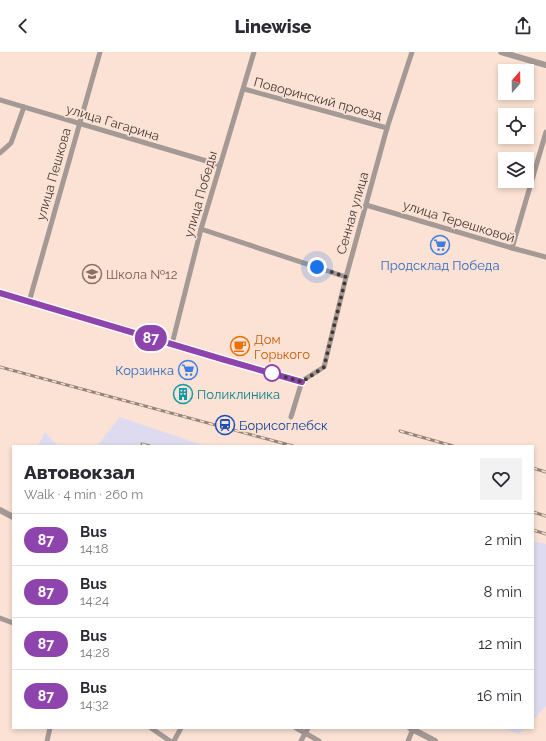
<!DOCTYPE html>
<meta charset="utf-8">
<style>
body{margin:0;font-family:Raleway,sans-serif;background:#f2f2f3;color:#2b2b33;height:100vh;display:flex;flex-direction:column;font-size:15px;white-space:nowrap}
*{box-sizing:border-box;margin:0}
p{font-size:13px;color:#7c7c81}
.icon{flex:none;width:22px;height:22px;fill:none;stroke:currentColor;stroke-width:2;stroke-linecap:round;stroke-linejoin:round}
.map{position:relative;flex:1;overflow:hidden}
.panel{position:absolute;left:12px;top:393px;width:522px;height:284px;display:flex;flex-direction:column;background:#fff;border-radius:0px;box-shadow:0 2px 6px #0003}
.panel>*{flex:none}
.badge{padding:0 8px;border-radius:13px;font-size:14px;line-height:26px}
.needle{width:26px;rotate:20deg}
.controls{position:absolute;left:498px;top:12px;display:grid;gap:8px}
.controls a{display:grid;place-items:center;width:36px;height:36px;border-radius:0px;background:#fff;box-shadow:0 2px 6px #0003;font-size:20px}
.you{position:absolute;width:20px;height:20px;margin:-10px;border:3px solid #fff;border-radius:50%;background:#1a73e8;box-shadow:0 0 0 6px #1a73e833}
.map>.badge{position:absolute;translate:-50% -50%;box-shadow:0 0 0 2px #fff}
.round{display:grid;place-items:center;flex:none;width:42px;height:42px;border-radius:0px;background:#f2f2f3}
.headline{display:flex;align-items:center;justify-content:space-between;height:68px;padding:0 12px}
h1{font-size:19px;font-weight:800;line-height:30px}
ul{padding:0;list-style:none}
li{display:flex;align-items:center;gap:12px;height:52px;padding:0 12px;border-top:1px solid #e1e1e2}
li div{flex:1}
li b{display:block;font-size:15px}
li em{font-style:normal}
li .badge{min-width:44px;font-weight:700;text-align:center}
header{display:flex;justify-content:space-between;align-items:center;height:52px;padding:0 12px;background:#fff;font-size:18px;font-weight:800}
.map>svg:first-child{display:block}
.industrial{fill:#dedbf1}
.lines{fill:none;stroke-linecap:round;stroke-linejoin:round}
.minor{stroke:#a59996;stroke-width:5}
.tertiary{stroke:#a59996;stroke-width:6}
.rail-casing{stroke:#93837a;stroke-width:3}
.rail{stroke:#fbe2d4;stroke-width:1.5;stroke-dasharray:4.5;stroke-linecap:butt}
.line-casing{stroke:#fff;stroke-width:9}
.line{stroke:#8e44ad;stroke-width:6}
.walk{stroke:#443a35;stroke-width:4;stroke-dasharray:0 7.2}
.stop-dot{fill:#fff;stroke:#8e44ad;stroke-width:2}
.labels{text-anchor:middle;stroke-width:3.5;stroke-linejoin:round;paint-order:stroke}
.street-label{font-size:13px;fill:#443a35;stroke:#fbe2d4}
.shop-label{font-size:13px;fill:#366cbe;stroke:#fbe2d4}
.education-label{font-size:13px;fill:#785e54;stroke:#fbe2d4;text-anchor:start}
.food-label{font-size:13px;fill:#c56008;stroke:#fbe2d4;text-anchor:start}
.culture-label{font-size:13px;fill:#0d838f;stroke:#fbe2d4;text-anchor:start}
.transit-label{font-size:13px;fill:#164399;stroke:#fbe2d4;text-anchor:start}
</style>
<header><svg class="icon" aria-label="back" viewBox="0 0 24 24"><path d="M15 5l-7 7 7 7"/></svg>Linewise<svg class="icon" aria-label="share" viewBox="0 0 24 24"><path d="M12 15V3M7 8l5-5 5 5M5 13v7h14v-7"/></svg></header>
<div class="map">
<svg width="546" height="689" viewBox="0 0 546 689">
<rect width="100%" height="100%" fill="#fbe2d4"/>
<g class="industrial">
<path d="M120,365L205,394H97Z"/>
<path d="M45,380L58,394H38Z"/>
<path d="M533,489L546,492V654L533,668Z"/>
<path d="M507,676H525L519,682L506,678Z"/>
</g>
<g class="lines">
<g class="minor">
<path d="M244,37L387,76"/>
<path d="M0,48L220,113"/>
<path d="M0,101L11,91L24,55"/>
<path d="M366,153L512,196L546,205"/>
<path d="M201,177L346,225"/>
<path d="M512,196L546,80"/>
<path d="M0,241L225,308L302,329"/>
<path d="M29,250L100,0"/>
<path d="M172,292L201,177L254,0"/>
<path d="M291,365L302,329L324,315L346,225L387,76L412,0"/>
<path d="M0,566L13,571"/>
<path d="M151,676L170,689"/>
<path d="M296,676L319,689"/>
<path d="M47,689L50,676"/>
<path d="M174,689L181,676"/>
<path d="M301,689L308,676"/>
<path d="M408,689L413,677"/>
</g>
<g class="tertiary">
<path d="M501,0L546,13"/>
<path d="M0,458L13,465"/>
<path d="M410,676L435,689"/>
</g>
<g class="rail-casing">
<g id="rail">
<path d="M0,315L293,394"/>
<path d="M400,379L453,394"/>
<path d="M142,392L150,394"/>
<path d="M533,416L546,420"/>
<path d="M533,460L546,464"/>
<path d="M533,478L546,482"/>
</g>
</g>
<use href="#rail" class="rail"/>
</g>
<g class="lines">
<g class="line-casing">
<path id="line" d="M0,241L225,308L302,330"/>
</g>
<use href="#line" class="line"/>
<path class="walk" d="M272,321L302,330L324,315L346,225L317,215"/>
</g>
<defs>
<g id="supermarket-ring" transform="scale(1)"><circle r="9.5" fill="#fbe2d4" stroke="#3f7fe0" stroke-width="1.5"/><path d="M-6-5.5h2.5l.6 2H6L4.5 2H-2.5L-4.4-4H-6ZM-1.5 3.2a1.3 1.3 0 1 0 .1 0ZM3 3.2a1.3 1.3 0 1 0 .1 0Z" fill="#3f7fe0"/></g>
<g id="school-ring" transform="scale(1)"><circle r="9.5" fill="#fbe2d4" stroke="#8d6e63" stroke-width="1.5"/><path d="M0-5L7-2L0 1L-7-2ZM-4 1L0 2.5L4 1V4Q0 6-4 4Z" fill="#8d6e63"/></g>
<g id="cafe-ring" transform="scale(1)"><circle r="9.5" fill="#fbe2d4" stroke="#e8710a" stroke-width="1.5"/><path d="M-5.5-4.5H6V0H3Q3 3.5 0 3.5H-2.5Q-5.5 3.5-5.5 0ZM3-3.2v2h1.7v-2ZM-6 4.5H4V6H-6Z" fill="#e8710a"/></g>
<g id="building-ring" transform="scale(1)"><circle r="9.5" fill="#fbe2d4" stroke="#0f9aa8" stroke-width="1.5"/><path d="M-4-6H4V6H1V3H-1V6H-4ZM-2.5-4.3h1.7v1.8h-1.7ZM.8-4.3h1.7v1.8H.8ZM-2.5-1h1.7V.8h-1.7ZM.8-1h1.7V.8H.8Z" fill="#0f9aa8"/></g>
<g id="station-ring" transform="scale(1)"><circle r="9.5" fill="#fbe2d4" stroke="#1a4fb4" stroke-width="1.5"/><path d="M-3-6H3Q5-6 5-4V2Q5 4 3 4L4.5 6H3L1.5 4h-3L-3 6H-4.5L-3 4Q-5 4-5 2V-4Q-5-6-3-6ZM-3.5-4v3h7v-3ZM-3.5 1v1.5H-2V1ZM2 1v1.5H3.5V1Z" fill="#1a4fb4"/></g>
</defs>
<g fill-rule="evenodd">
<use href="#supermarket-ring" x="440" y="193"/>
<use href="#school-ring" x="92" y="222"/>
<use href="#cafe-ring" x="240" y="294"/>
<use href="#supermarket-ring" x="188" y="318"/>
<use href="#building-ring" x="183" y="342"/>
<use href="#station-ring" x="225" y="373"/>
</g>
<circle class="stop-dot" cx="272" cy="321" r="8"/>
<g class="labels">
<g class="street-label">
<text transform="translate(318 46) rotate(15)" y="5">Поворинский проезд</text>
<text transform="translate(113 70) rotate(17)" y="5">улица Гагарина</text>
<text transform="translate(53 122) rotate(-74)" y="5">улица Пешкова</text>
<text transform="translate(200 142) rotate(-74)" y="5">улица Победы</text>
<text transform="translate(352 161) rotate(-74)" y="5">Сенная улица</text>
<text transform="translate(459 169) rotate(17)" y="5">улица Терешковой</text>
</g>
<g class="shop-label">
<text x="440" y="218">Продсклад Победа</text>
<text x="174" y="323" text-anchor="end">Корзинка</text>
</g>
<g class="education-label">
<text x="106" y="227">Школа №12</text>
</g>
<g class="food-label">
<text x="254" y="292">Дом<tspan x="254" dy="15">Горького</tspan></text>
</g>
<g class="culture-label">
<text x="197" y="347">Поликлиника</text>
</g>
<g class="transit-label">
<text x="239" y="378">Борисоглебск</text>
</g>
</g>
</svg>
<div class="controls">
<a><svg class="needle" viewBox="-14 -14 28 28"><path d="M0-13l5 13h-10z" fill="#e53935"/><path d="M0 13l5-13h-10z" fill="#7c7c81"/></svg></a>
<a><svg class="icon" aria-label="locate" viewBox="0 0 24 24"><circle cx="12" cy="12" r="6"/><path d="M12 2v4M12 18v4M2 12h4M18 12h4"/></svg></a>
<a><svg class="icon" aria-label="layers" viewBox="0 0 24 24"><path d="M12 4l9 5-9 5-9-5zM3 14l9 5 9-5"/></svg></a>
</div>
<div class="you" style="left:317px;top:215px"></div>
<b class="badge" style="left:151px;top:286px;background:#8e44ad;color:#fff">87</b>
<section class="panel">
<div class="headline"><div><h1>Автовокзал</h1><p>Walk · 4 min · 260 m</p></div><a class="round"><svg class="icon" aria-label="heart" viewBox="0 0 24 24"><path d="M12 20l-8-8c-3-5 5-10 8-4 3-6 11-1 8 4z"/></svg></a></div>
<ul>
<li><span class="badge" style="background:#8e44ad;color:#fff">87</span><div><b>Bus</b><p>14:18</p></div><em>2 min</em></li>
<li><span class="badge" style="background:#8e44ad;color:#fff">87</span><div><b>Bus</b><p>14:24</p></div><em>8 min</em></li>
<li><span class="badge" style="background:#8e44ad;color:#fff">87</span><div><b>Bus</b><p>14:28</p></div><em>12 min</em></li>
<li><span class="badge" style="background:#8e44ad;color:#fff">87</span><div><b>Bus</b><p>14:32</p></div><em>16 min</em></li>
</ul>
</section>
</div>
